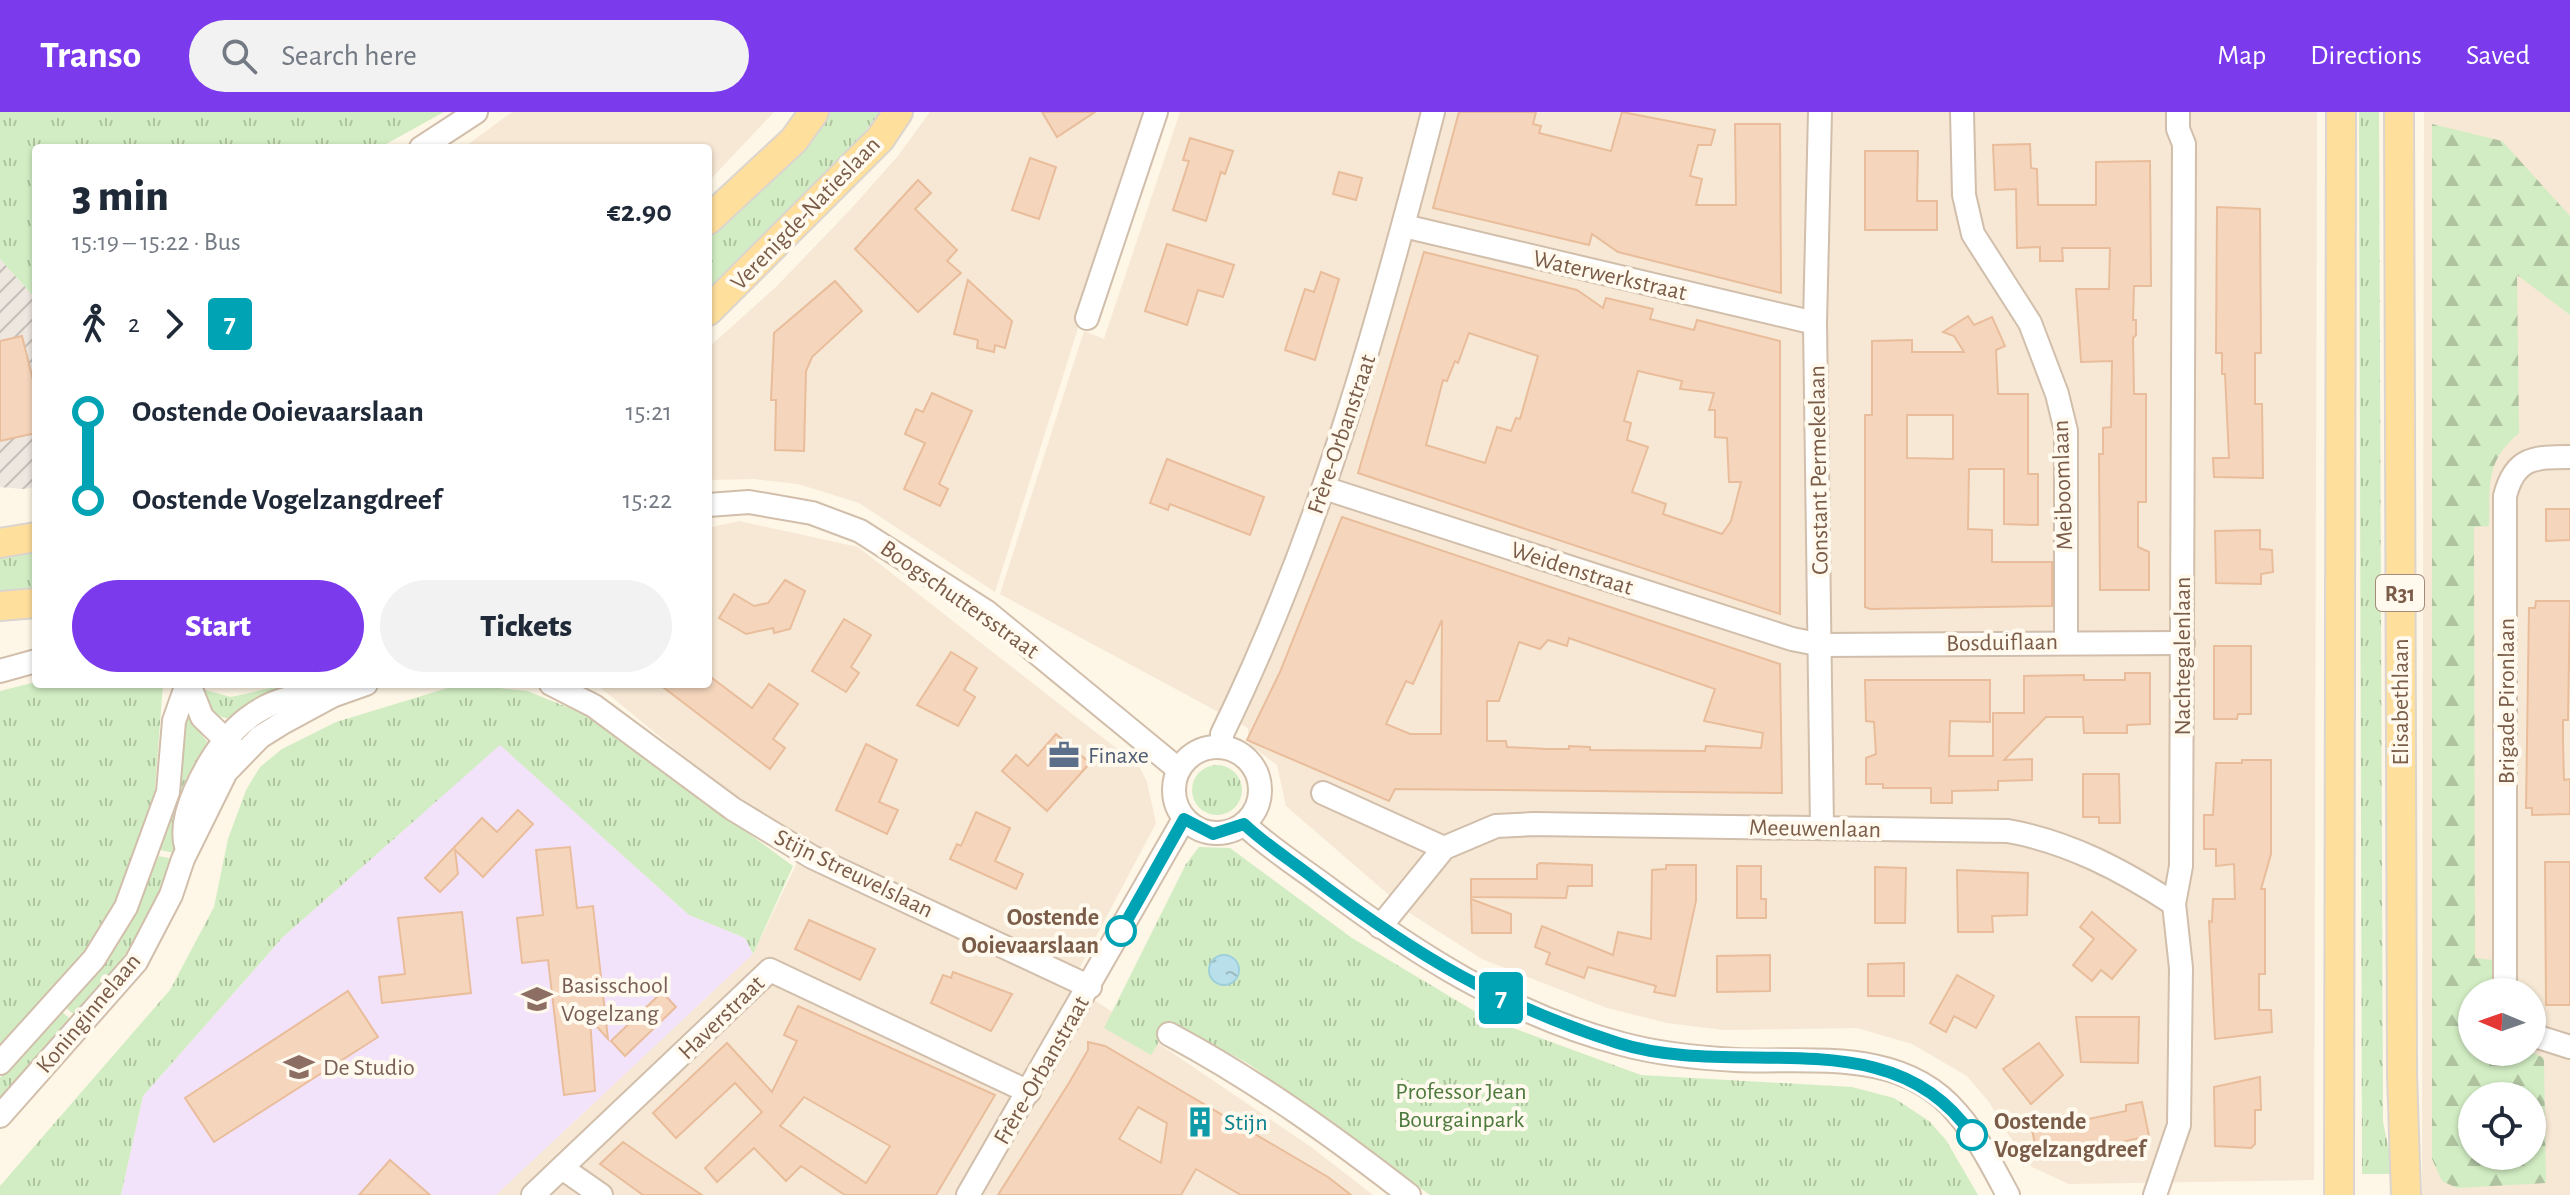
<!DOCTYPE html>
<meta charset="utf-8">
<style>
body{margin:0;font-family:"Alegreya Sans",sans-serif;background:#f2f2f3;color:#1f2937;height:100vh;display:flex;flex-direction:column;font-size:30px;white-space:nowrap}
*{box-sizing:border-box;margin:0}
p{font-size:26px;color:#747a83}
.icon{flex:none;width:44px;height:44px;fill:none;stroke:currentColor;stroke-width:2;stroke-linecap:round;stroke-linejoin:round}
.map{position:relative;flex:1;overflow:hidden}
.drawer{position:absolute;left:32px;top:32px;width:680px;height:544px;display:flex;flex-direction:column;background:#fff;border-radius:8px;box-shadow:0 2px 6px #0004}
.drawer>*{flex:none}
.badge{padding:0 16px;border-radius:6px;font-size:28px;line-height:52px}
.needle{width:52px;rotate:272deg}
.controls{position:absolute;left:2458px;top:866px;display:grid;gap:16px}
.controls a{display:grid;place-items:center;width:88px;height:88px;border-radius:50%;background:#fff;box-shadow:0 2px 6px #0004;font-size:40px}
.map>.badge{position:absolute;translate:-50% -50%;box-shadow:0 0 0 4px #fff}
.legs{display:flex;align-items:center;gap:12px;height:88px;padding:0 40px;font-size:26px}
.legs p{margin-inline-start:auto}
.head{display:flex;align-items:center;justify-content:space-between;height:136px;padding:0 40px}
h1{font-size:44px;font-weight:800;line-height:60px}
.action{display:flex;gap:16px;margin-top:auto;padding:16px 40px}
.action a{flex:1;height:92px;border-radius:48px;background:#7c3aed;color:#fff;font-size:32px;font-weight:800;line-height:92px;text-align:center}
.action a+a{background:#f2f2f3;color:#1f2937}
ul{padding:0 40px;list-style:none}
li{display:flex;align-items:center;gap:28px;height:88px;font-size:30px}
li i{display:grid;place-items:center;width:12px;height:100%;margin:0 10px;background:currentColor}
li i::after{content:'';width:20px;height:20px;margin:-10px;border:6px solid;border-radius:50%;background:#fff}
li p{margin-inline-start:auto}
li:first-child i{background:linear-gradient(#0000 50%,currentColor 0)}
li:last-child i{background:linear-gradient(currentColor 50%,#0000 0)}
header{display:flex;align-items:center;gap:48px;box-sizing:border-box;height:112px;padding:0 40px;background:#7c3aed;color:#fff}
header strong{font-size:38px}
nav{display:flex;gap:44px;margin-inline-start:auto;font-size:28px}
.search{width:560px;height:72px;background:#f2f2f3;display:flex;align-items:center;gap:20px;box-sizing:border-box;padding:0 28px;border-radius:44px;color:#747a83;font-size:30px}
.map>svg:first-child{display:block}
.residential{fill:#f6e8d4;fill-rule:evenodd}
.industrial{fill:url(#industrial-furrows)}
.education{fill:#f3e3fa}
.grass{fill:url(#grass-tufts)}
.forest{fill:url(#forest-firs);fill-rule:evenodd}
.water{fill:url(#water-ripples);stroke:#9ecfdc;stroke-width:2}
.building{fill:#f5d6bc;stroke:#e9bd9b;stroke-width:2;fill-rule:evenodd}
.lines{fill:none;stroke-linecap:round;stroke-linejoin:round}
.minor-casing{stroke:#d1beab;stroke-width:26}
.major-casing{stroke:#dcd5cf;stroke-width:32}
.minor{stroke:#fff;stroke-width:22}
.major{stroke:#ffdf9c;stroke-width:28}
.line-1-casing{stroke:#fff;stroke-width:18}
.line-1{stroke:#00a3b4;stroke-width:12}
.stop-1-dot{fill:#fff;stroke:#00a3b4;stroke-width:4}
.labels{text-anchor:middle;stroke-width:8;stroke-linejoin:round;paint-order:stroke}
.shield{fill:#fff9ee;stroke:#a28b7a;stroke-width:2}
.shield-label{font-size:22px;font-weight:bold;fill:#7a5c48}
.street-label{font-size:24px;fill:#7a5c48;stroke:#fff9ee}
.service-label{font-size:24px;fill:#4e5e75;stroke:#fff9ee;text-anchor:start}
.stop-label{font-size:24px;font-weight:bold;fill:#7a5c48;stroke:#fff9ee;text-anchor:end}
.education-label{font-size:24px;fill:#785e54;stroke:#fff9ee;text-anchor:start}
.park-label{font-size:24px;fill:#4c7a3c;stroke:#fff9ee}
.culture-label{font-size:24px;fill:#0d838f;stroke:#fff9ee;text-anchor:start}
</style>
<header>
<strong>Transo</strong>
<div class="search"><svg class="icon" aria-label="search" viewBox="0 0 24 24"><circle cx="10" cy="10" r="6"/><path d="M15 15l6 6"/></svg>Search here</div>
<nav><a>Map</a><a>Directions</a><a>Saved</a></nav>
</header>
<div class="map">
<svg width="2570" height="1083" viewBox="0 0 2570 1083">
<defs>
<pattern id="industrial-furrows" width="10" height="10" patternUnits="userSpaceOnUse" patternTransform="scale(2)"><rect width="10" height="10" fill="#eee7e0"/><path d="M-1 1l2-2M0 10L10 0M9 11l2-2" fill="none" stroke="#c6beb8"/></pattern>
<pattern id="grass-tufts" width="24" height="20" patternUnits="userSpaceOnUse" patternTransform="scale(2)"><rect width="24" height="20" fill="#d2edc3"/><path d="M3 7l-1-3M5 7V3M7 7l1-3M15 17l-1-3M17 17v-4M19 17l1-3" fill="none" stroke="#afc3a0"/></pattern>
<pattern id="forest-firs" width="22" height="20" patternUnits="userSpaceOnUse" patternTransform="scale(2)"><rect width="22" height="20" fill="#d2edc3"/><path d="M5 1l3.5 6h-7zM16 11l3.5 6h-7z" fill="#afc3a0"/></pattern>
<pattern id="water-ripples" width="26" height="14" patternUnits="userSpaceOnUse" patternTransform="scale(2)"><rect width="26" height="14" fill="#b9e0ea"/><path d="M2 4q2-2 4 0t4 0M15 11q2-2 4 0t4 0" fill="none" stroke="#9bb9c0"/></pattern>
</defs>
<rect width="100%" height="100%" fill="#fef6e6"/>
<g class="residential">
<path d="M512,0H774L708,70V36H463Z"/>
<path d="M930,0H1146L995,480L859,391L798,372L754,367L708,368V236L776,175L849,99L898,44Z"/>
<path d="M1180,0H2317L2314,1068L2069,1072L2032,1055L2020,1042L1989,990L1967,964L1912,932L1857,916L1724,918L1667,911L1607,896L1482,847L1411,802L1286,694L1277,653L1249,632L1248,616L1000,482L1084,219L1104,227Z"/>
<path d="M2424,0H2570V1083H2422ZM2472,880H2532V940H2472ZM2472,984H2532V1044H2472Z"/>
<path d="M739,409L858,435L1139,654L1147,670L1156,711L1071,872L1311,1035L1373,1083H496L753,842L807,730L716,671L596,572H708V416Z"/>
</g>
<path class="industrial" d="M0,147L36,187V375L23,377L0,375Z"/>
<path class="education" d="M500,632L689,803L745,826L753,842L496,1083H121L143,984L283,825Z"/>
<g class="grass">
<path d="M0,0H444L379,36H36V187L0,147Z"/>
<path d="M829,0H880L847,43L708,182V126L765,76Z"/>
<path d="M2359,0H2379L2383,1010L2394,1062H2362Z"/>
<path d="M36,436V479L0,485V443Z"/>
<path d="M36,570L163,572L153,702L116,793L85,844L0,938V579Z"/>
<path d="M289,572H328C315,574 301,575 290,580C259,592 215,633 205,578L231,585Z"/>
<path d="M461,572L527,579L587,603L793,754L753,842L745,826L689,803L500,633L283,825L143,984L121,1083H0V1074L170,878L214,795L228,727L246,678L260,655L282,637L336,610Z"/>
<path d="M186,601L208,631L184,692L174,741L160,738L173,701Z"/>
<circle cx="1217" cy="678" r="25"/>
<path d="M1199,735L1230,736L1352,826L1486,906L1641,963L1852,975L1894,986L1929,1009L1946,1028L1978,1083H1430L1249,952L1171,910L1151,943L1104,916L1186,752Z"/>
<path d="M159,744L173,747C150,813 120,852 78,906L65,895L128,810Z"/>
<path d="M61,899L74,910L0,993V966Z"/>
</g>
<path class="forest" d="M2432,12L2502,29L2570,104V203L2517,163L2519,321C2485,350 2490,372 2489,414L2474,415L2475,846L2493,848L2494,880H2472V940H2531L2544,946L2546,1071L2457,1076L2442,1069L2432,1047ZM2472,984H2532V1044H2472Z"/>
<circle class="water" cx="1224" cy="858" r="15"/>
<g class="building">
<path d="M1042,0H1095L1057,25Z"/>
<path d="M1459,0H1536L1533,12L1541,14L1539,21L1611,39L1622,0L1715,18L1711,33H1698L1690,64L1702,67L1696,93H1736L1735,12H1780L1781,181L1618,140L1592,122L1589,133L1433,96Z"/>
<path d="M1190,26L1233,39L1225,62L1221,60L1206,109L1173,98L1189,49L1183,48Z"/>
<path d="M2030,32L2031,56L2037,57L2038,93H2096V50L2150,49L2151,174H2134L2133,208H2136V223L2133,226L2134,282H2146V390H2138V435L2149,440V478H2100L2099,342H2103V316L2111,315L2112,249L2081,250L2076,177H2109L2110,136H2062L2063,149H2040V135L2017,136L2016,77L1995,78L1993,33Z"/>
<path d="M1865,39H1918L1917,89H1937V118H1865Z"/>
<path d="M1030,46L1056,55L1039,107L1012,98Z"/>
<path d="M1339,60L1362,66L1356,88L1333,82Z"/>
<path d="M918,68L931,81L915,97L957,138L947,149L961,161L918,200L855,137Z"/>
<path d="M2217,95L2260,97L2261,241H2255V292H2262L2263,366L2214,365L2213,346H2229L2225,262H2222V241H2216Z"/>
<path d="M1167,132L1234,153L1223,185L1198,178L1187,213L1145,199Z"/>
<path d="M1424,140L1577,178L1603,196L1606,186L1653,197L1650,207L1694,218L1697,208L1780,229V502L1358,361ZM1469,221L1538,244L1520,307L1516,306L1511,319L1497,315L1485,351L1426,333L1443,268L1447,269L1455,249L1458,251ZM1638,259L1682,269L1680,277L1714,281L1709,298H1715V325L1727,326L1729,370H1741L1731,409L1722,422L1663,402L1666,392L1632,380L1648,335L1627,328L1631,311L1624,309Z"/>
<path d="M1321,160L1339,167L1315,248L1285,238L1305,177L1314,180Z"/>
<path d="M968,168L1012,209L1005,236L995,233L994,240L977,236L978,228L954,222Z"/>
<path d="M835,169L862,199L812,245L806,259L804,339L775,338L776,288H771L774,221Z"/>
<path d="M1968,204L1974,213L1992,205L2005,234L1996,238L1998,282H2028V362H2038V413L2004,412V357H1969L1968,417L1992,418V450H2052V494L1870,497L1865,495V303H1872V229L1912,228V240H1964L1954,224L1943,220ZM1907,303H1953V347L1907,346Z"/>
<path d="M22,224L36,280V321L0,329V229Z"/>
<path d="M932,281L972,299L939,372L948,377L940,394L904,377L925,331L905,322L916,297L923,300Z"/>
<path d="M1167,347L1264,385L1250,423L1170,392L1168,398L1150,391Z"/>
<path d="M2546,397H2570V428L2546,429Z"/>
<path d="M1342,405L1780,552L1782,681L1395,677L1389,689L1247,628L1280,560ZM1442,508L1441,622H1410L1386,612L1406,569L1413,572ZM1569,526L1715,577L1704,609L1763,621L1761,636L1706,634L1705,639L1590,638V635L1569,634V637H1546L1507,635L1506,629H1487V589H1499L1519,530L1540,537L1548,528L1567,534Z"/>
<path d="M2260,418V437L2272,438L2273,460L2261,462V472L2216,471L2215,419Z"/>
<path d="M785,468L805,479L790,517L774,521L773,516L746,522L719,506L734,482L754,494L768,491Z"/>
<path d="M2536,489H2570L2568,608H2563V631L2564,668L2570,667V702L2532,703V696H2526L2529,496H2535Z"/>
<path d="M844,507L871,523L851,555L859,561L846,580L812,559Z"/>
<path d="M2214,534H2251V602H2238L2237,607H2214Z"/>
<path d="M951,540L977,556L964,578L975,585L958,614L917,593Z"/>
<path d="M2125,561H2150V612L2127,613V621H2084L2083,605H2046L2004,648L2032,647V668L1998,669V678L1952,679V691H1931V676H1883V672H1866V646L1876,642L1874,610L1866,609L1865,568H1990V610L1950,609L1949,644H1993V601H2024V564L2084,563V568H2125Z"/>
<path d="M708,563L752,596L769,572L798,592L773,627L785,636L770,657L659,572H708Z"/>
<path d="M1056,622L1090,651L1047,699L1002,659L1016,643L1028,654Z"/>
<path d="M866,632L897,648L879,690L898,698L887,722L836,698Z"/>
<path d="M2242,648H2271V742L2261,777H2265V862H2259V898H2271L2272,920L2215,927L2209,809L2212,810L2213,787H2235L2234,752L2216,754V737H2204V703H2213L2216,651H2242Z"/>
<path d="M2083,662H2119L2120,711H2099V705H2083Z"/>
<path d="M518,698L533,712L483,765L455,738L458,762L440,780L425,766L482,706L497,720Z"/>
<path d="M976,700L1010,716L995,749L1023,762L1016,777L950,747L957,732L961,734Z"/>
<path d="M570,735L577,796L593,794L608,927L590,907L595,979L564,983L548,848L522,851L517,806L543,803L536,738Z"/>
<path d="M2545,750H2570V893H2546Z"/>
<path d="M1540,751L1592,753V774H1568L1566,786L1471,785V767H1537V753Z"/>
<path d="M1666,753H1696V789L1675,884L1654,880L1656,874L1588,855L1584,866L1546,852L1550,841L1535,835L1542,814L1613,843L1618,820L1651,827L1652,758L1666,757Z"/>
<path d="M1737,754H1761V787H1766V806H1737Z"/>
<path d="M1875,755L1906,756L1905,811H1875Z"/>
<path d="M1957,758L2028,761L2027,803L1992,804L1993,820H1958Z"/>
<path d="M1471,787L1511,802V821H1472Z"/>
<path d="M462,800L471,881L382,891L379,865L405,862L398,806Z"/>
<path d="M2092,800L2136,838L2112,867L2101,858L2092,869L2073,853L2094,827L2080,815Z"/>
<path d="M809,808L875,837L860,868L795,837Z"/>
<path d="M1770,843V879L1717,880V844Z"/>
<path d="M1904,851V884H1868V852Z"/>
<path d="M953,860L1012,882L991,919L931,891L943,863L951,866Z"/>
<path d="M1957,863L1994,884L1976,916L1954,904L1946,920L1930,911Z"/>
<path d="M348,879L378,925L214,1030L185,986Z"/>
<path d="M662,880L676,895L625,944L611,929Z"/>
<path d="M798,894L995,983L936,1083H845L801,1054L786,1069L754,1036L717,1070L705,1056L762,1000L735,971L676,1026L653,1001L727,931L772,980L797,929L784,923ZM804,985L890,1034L866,1071L780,1014Z"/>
<path d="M2076,905H2139L2138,951L2081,950Z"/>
<path d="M1088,930L1105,934L1328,1065L1351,1083H1241L1196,1057L1181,1083H998L1069,971L1088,938ZM1138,995L1167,1011L1161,1051L1119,1027Z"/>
<path d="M2039,931L2063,963L2031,992L2003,957Z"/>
<path d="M2260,965L2261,998H2255V1032L2251,1036L2215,1034L2214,975Z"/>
<path d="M2142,990L2149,1024L2038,1048L2031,1012L2069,1002L2070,1011L2126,999V993Z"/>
<path d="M623,1030L646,1046L702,1083H643L600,1052Z"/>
<path d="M390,1048L430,1083H359Z"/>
</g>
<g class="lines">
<g class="minor-casing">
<g id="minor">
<path d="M1820,0L1815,211L1822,716"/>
<path d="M1962,0L1964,83L1973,122L2030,211L2057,282L2066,319V529"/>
<path d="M421,36L476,0"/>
<path d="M1404,114L1815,211"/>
<path d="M1087,206L1156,0"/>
<path d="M1324,376L1792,527L1822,533L2183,531"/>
<path d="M708,393L749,390L812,401L860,419L987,500L1178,657"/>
<path d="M0,559L36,549"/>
<path d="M189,572L202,605L233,635"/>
<path d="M551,572L594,594L733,697L812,745L1090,875"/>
<path d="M1222,634V622C1319,424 1378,213 1433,0"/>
<circle cx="1217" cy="678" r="43"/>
<path d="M1323,681L1444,736"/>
<path d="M1244,712C1267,734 1295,752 1321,771C1413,840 1510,903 1622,932C1659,942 1698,946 1736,948C1811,951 1902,935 1957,1001C1978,1025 1993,1055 2008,1083"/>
<path d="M186,734C181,717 188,695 195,679C221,620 263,576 332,584"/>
<path d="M1380,815L1444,736L1496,714L1534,712L2008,719C2069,730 2122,758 2174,792"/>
<path d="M2505,880V384C2515,345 2534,345 2570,345"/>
<path d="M1169,922C1255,968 1332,1023 1409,1083"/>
<path d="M2532,923L2570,935"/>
<path d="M0,951L94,847L126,795L168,680L174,609L187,572"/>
<path d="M0,1004L136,850L171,783L183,747L226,660L260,625L284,610L332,584L366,572"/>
<path d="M562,1056L601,1083"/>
<path d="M533,1083L770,858L1029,980"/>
<path d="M968,1083L1184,707"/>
<path d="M2155,1083L2179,1013L2181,856L2174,792L2181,754L2184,32L2178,17V0"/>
</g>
</g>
<g class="major-casing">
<g id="major">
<path d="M2399,0L2402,961L2406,1083"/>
<path d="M708,108L794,28L814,0"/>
<path d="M708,199L880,27L898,0"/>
<path d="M0,431L36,425"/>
<path d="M0,494L36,491"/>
<path d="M2339,1083L2341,0"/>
</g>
</g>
<use href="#minor" class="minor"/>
<use href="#major" class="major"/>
</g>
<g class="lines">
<g class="line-1-casing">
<path id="line-1" d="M1121,819L1184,707L1213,722L1244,712C1266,733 1292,749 1316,768C1416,843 1497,892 1618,931C1737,969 1891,904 1972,1023"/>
</g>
<use href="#line-1" class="line-1"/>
</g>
<defs>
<g id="office-bare" transform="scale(2.4)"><path d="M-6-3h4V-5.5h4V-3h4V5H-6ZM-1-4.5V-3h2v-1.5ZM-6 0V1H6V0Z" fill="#5c6f8a" stroke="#fff9ee" stroke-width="2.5" paint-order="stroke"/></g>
<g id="school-bare" transform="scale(2.4)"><path d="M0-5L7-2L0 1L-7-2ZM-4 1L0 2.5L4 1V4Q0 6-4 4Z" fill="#8d6e63" stroke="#fff9ee" stroke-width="2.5" paint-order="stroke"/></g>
<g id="building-bare" transform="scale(2.4)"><path d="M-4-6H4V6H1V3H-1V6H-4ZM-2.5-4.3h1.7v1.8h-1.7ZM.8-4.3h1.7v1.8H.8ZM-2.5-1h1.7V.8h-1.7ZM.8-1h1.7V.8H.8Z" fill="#0f9aa8" stroke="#fff9ee" stroke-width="2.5" paint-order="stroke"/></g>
</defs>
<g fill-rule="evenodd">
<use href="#office-bare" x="1064" y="643"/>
<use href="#school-bare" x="537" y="887"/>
<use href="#school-bare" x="299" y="955"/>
<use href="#building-bare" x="1200" y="1010"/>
</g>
<g class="stop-1-dot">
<circle cx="1121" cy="819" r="14"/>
<circle cx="1972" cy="1023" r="14"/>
</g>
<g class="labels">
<rect class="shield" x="2376" y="463" width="48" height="36" rx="6"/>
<g class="shield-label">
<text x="2400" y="489">R31</text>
</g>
<g class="street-label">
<text transform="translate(805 101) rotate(-46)" y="8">Verenigde-Natieslaan</text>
<text transform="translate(1610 163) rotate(13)" y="8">Waterwerkstraat</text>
<text transform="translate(1341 322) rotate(-71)" y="8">Frère-Orbanstraat</text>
<text transform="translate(1818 358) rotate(-91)" y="8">Constant Permekelaan</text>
<text transform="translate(2062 373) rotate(-92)" y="8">Meiboomlaan</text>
<text transform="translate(1572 456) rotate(18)" y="8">Weidenstraat</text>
<text transform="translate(960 487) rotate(35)" y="8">Boogschuttersstraat</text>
<text transform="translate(2002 530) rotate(-1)" y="8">Bosduiflaan</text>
<text transform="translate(2182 544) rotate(-90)" y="8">Nachtegalenlaan</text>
<text transform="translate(2506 589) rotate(-90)" y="8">Brigade Pironlaan</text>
<text transform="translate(2400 590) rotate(-90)" y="8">Elisabethlaan</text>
<text transform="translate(1815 716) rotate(1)" y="8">Meeuwenlaan</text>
<text transform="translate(854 761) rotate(26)" y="8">Stijn Streuvelslaan</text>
<text transform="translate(88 901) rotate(-50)" y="8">Koninginnelaan</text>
<text transform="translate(721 905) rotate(-44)" y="8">Haverstraat</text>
<text transform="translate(1041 958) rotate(-60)" y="8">Frère-Orbanstraat</text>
</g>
<g class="service-label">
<text x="1088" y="651">Finaxe</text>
</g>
<g class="stop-label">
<text x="1099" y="813">Oostende<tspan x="1099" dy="28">Ooievaarslaan</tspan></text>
<text x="1994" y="1017" text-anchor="start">Oostende<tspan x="1994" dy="28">Vogelzangdreef</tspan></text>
</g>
<g class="education-label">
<text x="561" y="881">Basisschool<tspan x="561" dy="28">Vogelzang</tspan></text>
<text x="323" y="963">De Studio</text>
</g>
<g class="park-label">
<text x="1461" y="987">Professor Jean<tspan x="1461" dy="28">Bourgainpark</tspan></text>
</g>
<g class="culture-label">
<text x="1224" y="1018">Stijn</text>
</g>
</g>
</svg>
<div class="controls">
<a><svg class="needle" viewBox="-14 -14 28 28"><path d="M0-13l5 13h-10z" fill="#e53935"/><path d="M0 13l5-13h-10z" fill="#747a83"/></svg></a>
<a><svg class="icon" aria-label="locate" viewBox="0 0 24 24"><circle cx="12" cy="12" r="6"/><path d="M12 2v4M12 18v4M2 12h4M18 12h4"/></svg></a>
</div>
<b class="badge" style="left:1501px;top:886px;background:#00a3b4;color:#fff">7</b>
<section class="drawer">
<div class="head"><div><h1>3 min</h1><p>15:19 – 15:22 · Bus</p></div><b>€2.90</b></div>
<div class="legs"><svg class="icon" aria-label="walk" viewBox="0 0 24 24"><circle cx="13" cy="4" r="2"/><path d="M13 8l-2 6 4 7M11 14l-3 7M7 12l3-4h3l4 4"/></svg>2<svg class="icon" aria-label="forward" viewBox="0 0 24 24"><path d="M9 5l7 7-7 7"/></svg><b class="badge" style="background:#00a3b4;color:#fff">7</b></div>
<ul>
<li><i style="color:#00a3b4"></i><b>Oostende Ooievaarslaan</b><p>15:21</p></li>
<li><i style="color:#00a3b4"></i><b>Oostende Vogelzangdreef</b><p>15:22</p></li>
</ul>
<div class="action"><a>Start</a><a>Tickets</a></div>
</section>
</div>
